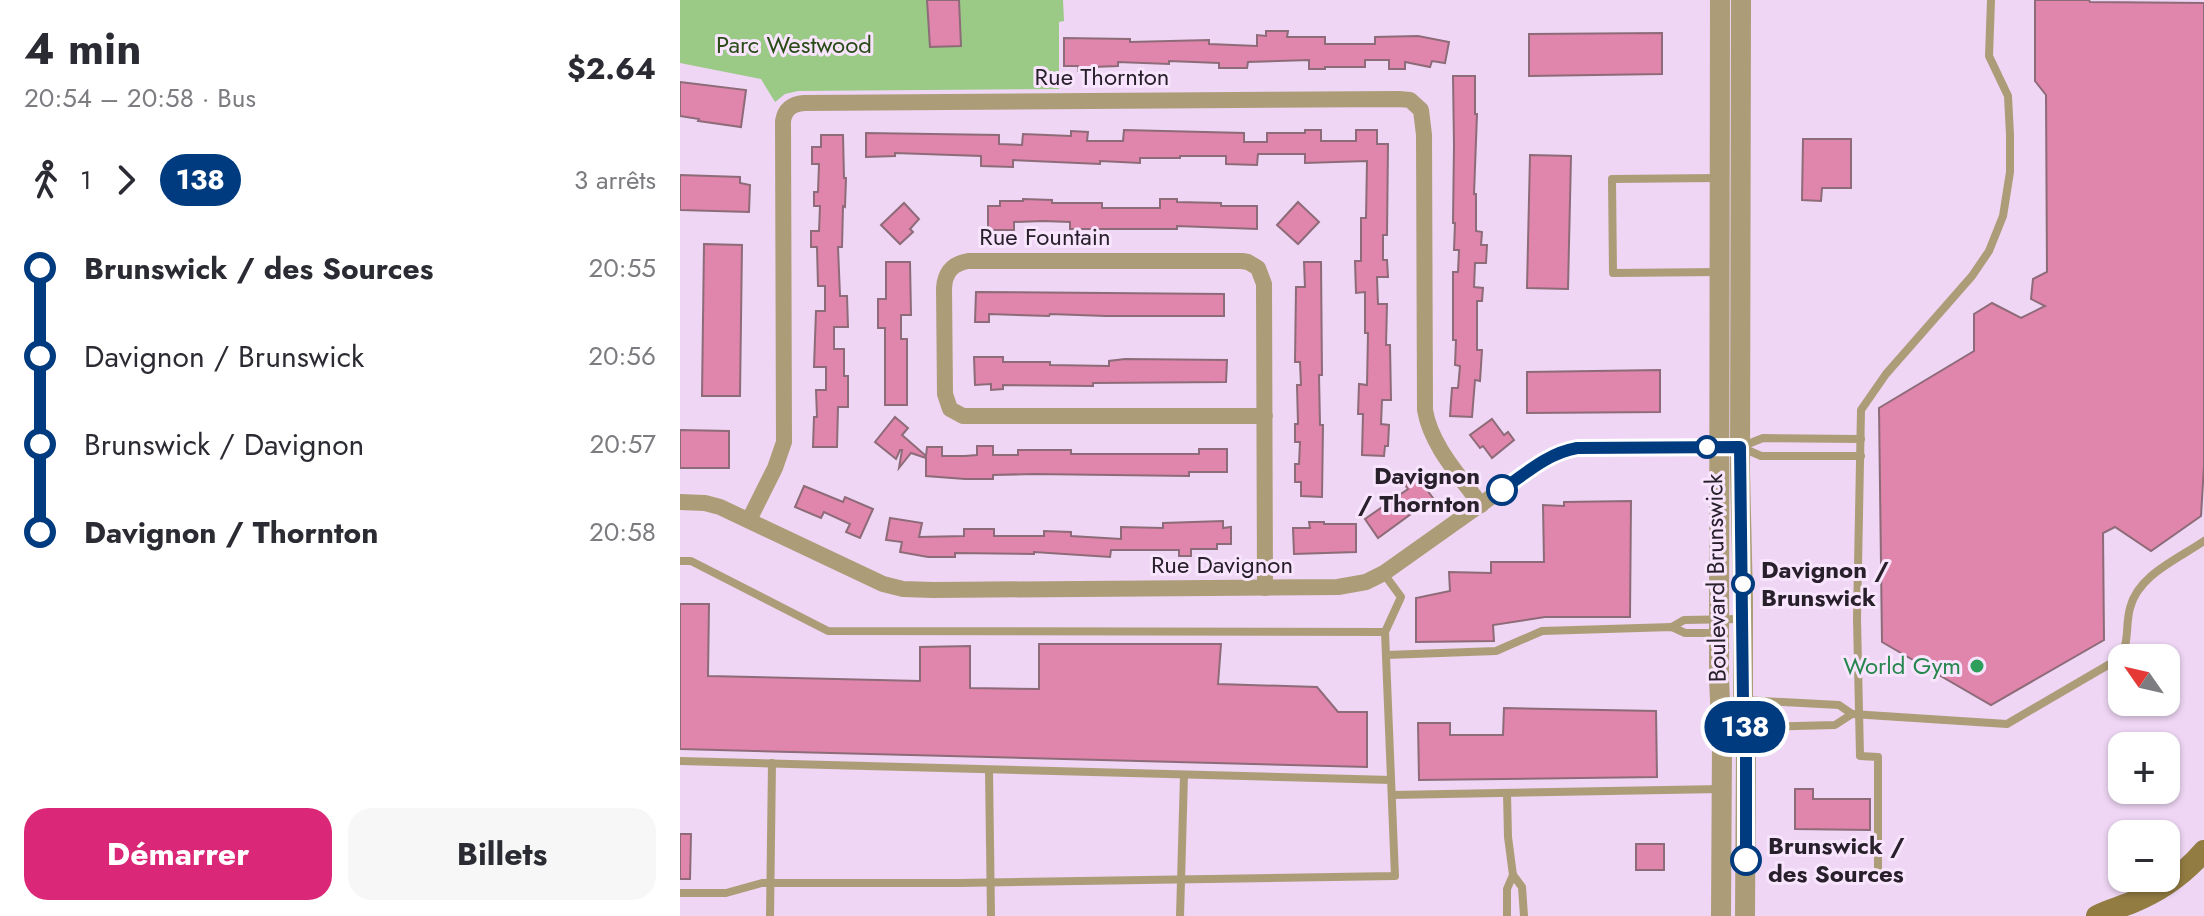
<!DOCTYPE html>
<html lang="fr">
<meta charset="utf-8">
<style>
body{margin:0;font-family:Jost,sans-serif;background:#f7f7f7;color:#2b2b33;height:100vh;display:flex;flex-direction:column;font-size:30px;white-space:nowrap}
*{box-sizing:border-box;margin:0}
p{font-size:26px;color:#7c7c81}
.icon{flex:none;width:44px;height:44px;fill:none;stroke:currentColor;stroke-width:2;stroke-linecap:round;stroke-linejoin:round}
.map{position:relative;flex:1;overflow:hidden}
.sheet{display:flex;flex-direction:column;background:#fff;width:680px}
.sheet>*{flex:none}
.badge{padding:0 16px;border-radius:26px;font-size:28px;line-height:52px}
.needle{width:52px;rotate:304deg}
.fabs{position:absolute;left:1428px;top:644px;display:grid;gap:16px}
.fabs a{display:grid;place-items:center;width:72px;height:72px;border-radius:16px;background:#fff;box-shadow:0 2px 6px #0004;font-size:40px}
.map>.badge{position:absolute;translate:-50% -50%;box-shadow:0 0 0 4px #fff}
.legs{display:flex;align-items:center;gap:12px;height:88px;padding:0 24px;font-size:26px}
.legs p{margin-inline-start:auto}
.summary{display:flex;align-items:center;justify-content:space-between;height:136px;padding:0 24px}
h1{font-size:44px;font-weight:700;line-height:60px}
.cta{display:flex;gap:16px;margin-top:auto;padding:16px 24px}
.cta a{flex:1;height:92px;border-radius:24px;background:#db2777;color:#fff;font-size:32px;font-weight:700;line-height:92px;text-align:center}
.cta a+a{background:#f7f7f7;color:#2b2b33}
ul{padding:0 24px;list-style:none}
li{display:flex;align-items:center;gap:28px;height:88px;font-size:30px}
li i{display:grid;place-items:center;width:12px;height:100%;margin:0 10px;background:currentColor}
li i::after{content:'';width:20px;height:20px;margin:-10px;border:6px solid;border-radius:50%;background:#fff}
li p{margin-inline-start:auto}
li:first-child i{background:linear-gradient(#0000 50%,currentColor 0)}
li:last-child i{background:linear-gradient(currentColor 50%,#0000 0)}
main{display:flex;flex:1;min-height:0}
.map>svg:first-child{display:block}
.green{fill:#9aca85}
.building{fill:#e085ab;stroke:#8d6b78;stroke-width:2}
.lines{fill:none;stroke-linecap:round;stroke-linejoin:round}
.service{stroke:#ac9d78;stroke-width:8}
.minor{stroke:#ac9d78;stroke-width:16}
.tertiary{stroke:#ac9d78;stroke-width:20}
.secondary{stroke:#927c42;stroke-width:22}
.line-1-casing{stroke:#fff;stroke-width:18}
.line-1{stroke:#003b80;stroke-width:12}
.stop-1-dot{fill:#fff;stroke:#003b80;stroke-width:4}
.leisure-dot{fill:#2e9e5b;stroke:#f8e5fd;stroke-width:3}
.labels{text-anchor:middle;stroke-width:6;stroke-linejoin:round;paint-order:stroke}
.park-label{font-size:24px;fill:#294c17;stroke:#f8e5fd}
.street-label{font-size:24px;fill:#28202b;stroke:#f8e5fd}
.stop-label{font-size:24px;font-weight:bold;fill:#28202b;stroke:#f8e5fd;text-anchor:start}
.leisure-label{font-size:24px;fill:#27864d;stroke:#f8e5fd;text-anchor:end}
</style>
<main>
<section class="sheet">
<div class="summary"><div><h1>4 min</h1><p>20:54 – 20:58 · Bus</p></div><b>$2.64</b></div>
<div class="legs"><svg class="icon" aria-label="walk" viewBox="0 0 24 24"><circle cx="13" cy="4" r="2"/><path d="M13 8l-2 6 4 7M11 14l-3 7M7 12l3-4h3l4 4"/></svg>1<svg class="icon" aria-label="forward" viewBox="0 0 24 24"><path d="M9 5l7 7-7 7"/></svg><b class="badge" style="background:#003b80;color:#fff">138</b><p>3 arrêts</p></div>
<ul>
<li><i style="color:#003b80"></i><b>Brunswick / des Sources</b><p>20:55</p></li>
<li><i style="color:#003b80"></i><span>Davignon / Brunswick</span><p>20:56</p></li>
<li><i style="color:#003b80"></i><span>Brunswick / Davignon</span><p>20:57</p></li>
<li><i style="color:#003b80"></i><b>Davignon / Thornton</b><p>20:58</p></li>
</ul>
<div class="cta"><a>Démarrer</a><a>Billets</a></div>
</section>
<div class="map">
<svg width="1524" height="916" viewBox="0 0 1524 916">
<rect width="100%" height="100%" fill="#eed6f4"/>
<path class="green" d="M0,0H383L384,21L379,22V89L118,91L105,94L95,102L81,79L0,63Z"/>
<g class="building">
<path d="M247,0H279L281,46L250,47Z"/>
<path d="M1355,0H1409L1410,2L1524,3V466L1521,516L1471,551L1435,527L1423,533L1424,640L1311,705L1202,642L1199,408L1294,351V314L1312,303L1341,318L1365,306L1351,299L1353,279L1367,272L1366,95L1355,81Z"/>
<path d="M586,31H608L607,37H645V44H695V37L738,36L769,42L765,63L752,61L750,67L725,62V69H709V60H685V67H645V69H629V60L568,62L567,68H539V63L489,61V64L438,62V66L412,67V71H398V66H384V38L450,39V42L529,40V44L577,46V35L586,36Z"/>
<path d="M982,33V74L849,76V34Z"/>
<path d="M773,76H795V114H797L794,194H796V231L802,232L801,245H807L806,263H795L794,287L803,288L802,301H797V350H802L800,381L795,380L792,417L770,416L772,388H778L780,366L775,365L776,340H773V272H778L779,250H774L775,223H773L774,145Z"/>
<path d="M0,82L66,90L61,127L18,121L19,119L0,116Z"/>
<path d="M444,130L564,133V142H587V133H625V130H641V141H676V130H697V144H708L707,235H703V260H707L708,277H697L698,304H707L706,345H710L711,400H702L701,424L709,425L708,446H705L704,456L682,455L683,414H678L679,384L687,385L688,333H685V292L676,293L675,261H681V218H686L687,161L625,163V154H578L577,165L546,164V156H500V158H460V163L420,161V164L333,160V167L301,166V156L215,153V156L186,157V133L319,135V144L342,145L343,134L391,136V131L408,132L407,141H443Z"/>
<path d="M141,135H163L164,178H166L165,207L163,206L162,247H158L160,296H167L168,327H154V349H164V376H168V407H158L157,447H133L134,417H137L136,390H146V367H134L136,311H145V286H138L137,247H131V231H139L140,206H134V192H138L139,164H132V147H141Z"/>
<path d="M1123,139H1171V188H1142L1141,201L1122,200Z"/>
<path d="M850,155L891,156L888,289L847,288Z"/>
<path d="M0,175L60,177V183L70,185L69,212L0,210Z"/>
<path d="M343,199L372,200V203H422V208H480V199H497V202L541,203V206H577V229L497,226V229H390V222L363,221L334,222V230H308V206H320V201H343Z"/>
<path d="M618,202L639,222L618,244L597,225Z"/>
<path d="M224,203L239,219L230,229L233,232L220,244L201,225Z"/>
<path d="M24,244L62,245L60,396H22Z"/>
<path d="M206,262H230L231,315H221V339H227V405H205V328H198V299H206Z"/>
<path d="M624,262H641L642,375H639L640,425H643L642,497L621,496V482H615V464H619L620,442H615V424H618L617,385H621L620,362H615L616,287H625Z"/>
<path d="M296,292L544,294V316H426L370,314L369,316L309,314V322H295Z"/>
<path d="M294,357H323V362H370V365L429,366V361L445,359L547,360L546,382L413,383V386L323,385V389L311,390V384L295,385Z"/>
<path d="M980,370V412L847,413V372Z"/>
<path d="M215,417L228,428L222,435L246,456L247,447H262V456H285L297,455V446H313V455H338V450H391V454H519V449H547V472H509V476L353,474L313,475V479H285L246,476V458L231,453L219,468L222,450H220L216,459L195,442Z"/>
<path d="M812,419L824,435L828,432L834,440L812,458L803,446L800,448L790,435Z"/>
<path d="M0,430L49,431V468H0Z"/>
<path d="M737,477L753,498L698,538L685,519L728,489L725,485Z"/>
<path d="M124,486L163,502L165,497L193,509L180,538L166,532L170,524L144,512L141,518L115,507Z"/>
<path d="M951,501L950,617H865L813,625L814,641L736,642V598L770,591L769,572L811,573V562H864L863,505L884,506V502Z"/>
<path d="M210,518L242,523L239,537L284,536V529H314V536H364V531L391,532V536L441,539V527L483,528V523L543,521V528L551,527V544H537V549H511V556H499V550H431L430,557L354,552V554L275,553V557H248L220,552L222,542L206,540Z"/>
<path d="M629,522H644V524H676V552L614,554L613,528H630Z"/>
<path d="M0,604H29L28,676L240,681V647L290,646V688L359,689V644H541L538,684L637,687L658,712H687V767L0,749Z"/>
<path d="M824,708L976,711L977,777L739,780L738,723H770V735H823Z"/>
<path d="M1115,789H1133V799H1190V830L1115,829Z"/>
<path d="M0,834H11L10,879H0Z"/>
<rect x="956" y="844" width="28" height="26"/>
</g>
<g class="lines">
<g class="service">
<path d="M1037,178L932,179L933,273L1039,272"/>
<path d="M1063,446L1083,438L1181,439"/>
<path d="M1063,448L1081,456H1181"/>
<path d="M0,561H11L148,631L705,632"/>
<path d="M992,627L1004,620L1061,619"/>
<path d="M706,655L816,651L862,631L992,627L1005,633H1038"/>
<path d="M1064,700L1159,705L1172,714L1327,724L1440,658C1450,640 1445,627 1450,608C1458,575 1498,559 1524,541"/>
<path d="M1070,739L1081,727L1155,725L1172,714"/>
<path d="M0,761L711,780"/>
<path d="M309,770L311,916"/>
<path d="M827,793L828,837L833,875L842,887L844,916"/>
<path d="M712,795L1041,789"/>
<path d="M1198,873V757L1180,756L1177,619L1181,410L1206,374L1292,276L1309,251L1323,216L1330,172V135L1328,96L1309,56L1311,0"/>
<path d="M0,893H46L82,883H279L715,876L705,632L721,597L704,574"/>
<path d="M90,916L92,763"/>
<path d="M500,916L504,775"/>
<path d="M827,916V889L833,875"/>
</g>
<g class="minor">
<path d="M585,416H283L270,409L265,394L264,288C265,272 272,264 288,261H562L568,262L578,268L584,284L585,588"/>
<path d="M0,502L25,503L40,507L203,584L223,589L253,590L658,587L686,582L704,573L859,463C877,452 893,447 915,447H1051"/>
<path d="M69,520L95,468L104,442L103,121C105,109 112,104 124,103L719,99L730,100L741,110L744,135L745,410C751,446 780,476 801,505"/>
</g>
<g class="tertiary">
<path d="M1040,0L1039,679L1042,743L1041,916"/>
<path d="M1061,0L1060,472L1063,598V700L1066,748L1065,916"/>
</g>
<path class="secondary" d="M1417,916C1429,910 1441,907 1453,902C1480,891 1505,873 1524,851"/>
</g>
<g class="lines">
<g class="line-1-casing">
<path id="line-1" d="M822,490C846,473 868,453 897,448L1060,447L1063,700L1066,748V860"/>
</g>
<use href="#line-1" class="line-1"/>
</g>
<g class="stop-1-dot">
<circle cx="1027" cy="447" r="10"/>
<circle cx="822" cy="490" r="14"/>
<circle cx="1063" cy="584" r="10"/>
<circle cx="1066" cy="860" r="14"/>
</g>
<circle class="leisure-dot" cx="1297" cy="666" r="8"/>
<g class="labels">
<g class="park-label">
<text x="114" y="53">Parc Westwood</text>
</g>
<g class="street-label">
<text x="422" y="85">Rue Thornton</text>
<text x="365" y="245">Rue Fountain</text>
<text x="542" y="573">Rue Davignon</text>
<text transform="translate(1036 578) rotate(-91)" y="8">Boulevard Brunswick</text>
</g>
<g class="stop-label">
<text x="800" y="484" text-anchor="end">Davignon<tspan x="800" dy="28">/ Thornton</tspan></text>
<text x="1081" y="578">Davignon /<tspan x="1081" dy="28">Brunswick</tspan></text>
<text x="1088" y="854">Brunswick /<tspan x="1088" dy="28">des Sources</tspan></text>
</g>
<g class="leisure-label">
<text x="1281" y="674">World Gym</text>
</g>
</g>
</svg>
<div class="fabs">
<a><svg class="needle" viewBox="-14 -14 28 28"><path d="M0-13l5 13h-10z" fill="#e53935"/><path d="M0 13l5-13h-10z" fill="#7c7c81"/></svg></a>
<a>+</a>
<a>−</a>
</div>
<b class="badge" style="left:1065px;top:727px;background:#003b80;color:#fff">138</b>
</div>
</main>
